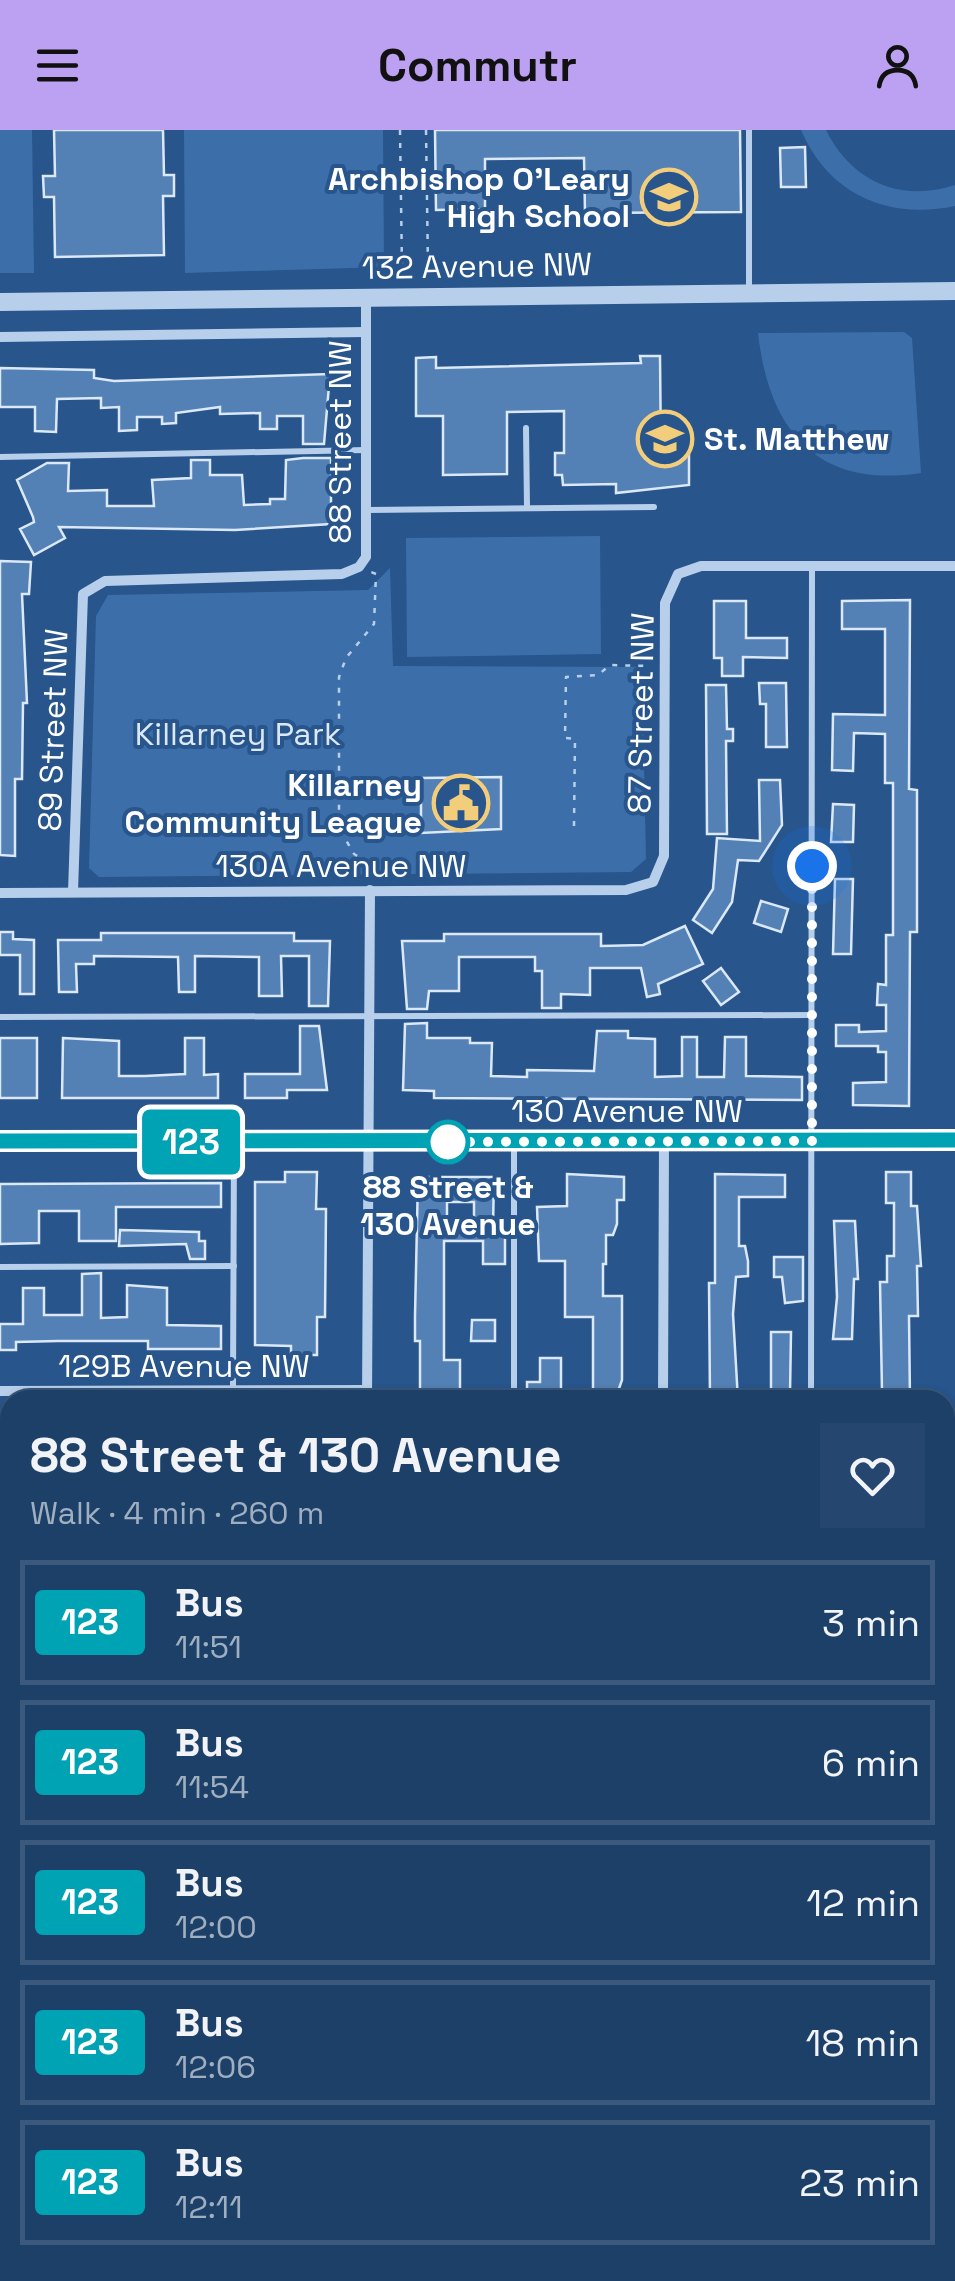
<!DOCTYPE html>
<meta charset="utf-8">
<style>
body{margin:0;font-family:"Space Grotesk",sans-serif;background:#25476f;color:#f1f3f6;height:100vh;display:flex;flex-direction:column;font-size:38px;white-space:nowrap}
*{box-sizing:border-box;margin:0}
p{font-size:32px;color:#a0afc0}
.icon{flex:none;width:55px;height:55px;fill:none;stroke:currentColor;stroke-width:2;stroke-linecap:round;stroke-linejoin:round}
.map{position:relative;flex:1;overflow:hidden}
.details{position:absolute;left:0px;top:1260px;width:955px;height:892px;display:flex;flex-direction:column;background:#1d4069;border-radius:30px 30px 0 0;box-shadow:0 2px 8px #0004,0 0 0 2px #3b597d}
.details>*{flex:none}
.badge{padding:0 20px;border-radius:8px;font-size:35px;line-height:65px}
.you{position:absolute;width:50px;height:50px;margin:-25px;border:8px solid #fff;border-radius:50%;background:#1a73e8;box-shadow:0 0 0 15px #1a73e833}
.map>.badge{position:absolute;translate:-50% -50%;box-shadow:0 0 0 5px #fff}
.round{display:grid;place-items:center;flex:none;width:105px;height:105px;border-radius:0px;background:#25476f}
.head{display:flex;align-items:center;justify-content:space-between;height:170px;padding:0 30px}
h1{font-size:48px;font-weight:600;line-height:75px}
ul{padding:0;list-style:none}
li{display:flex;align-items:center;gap:30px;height:125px;margin:0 20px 15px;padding:0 10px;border:5px solid #3b597d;border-radius:0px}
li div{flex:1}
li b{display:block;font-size:38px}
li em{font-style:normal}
li .badge{min-width:110px;font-weight:700;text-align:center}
header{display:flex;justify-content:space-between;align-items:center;height:130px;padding:0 30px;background:#bca0f2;color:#111;font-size:45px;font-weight:600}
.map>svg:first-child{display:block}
.green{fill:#3c6fa9}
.building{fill:#5481b5;stroke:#dbe8f8;stroke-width:2.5;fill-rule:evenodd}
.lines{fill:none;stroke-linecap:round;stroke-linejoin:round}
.path{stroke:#b7cfea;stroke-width:2.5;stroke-dasharray:5 8;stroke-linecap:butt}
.service{stroke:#b7cfea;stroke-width:6}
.minor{stroke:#b7cfea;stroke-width:10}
.tertiary{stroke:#b7cfea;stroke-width:18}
.line-casing{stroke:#fff;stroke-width:22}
.line{stroke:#00a3b4;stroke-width:15}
.walk{stroke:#fff;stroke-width:10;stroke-dasharray:0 18}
.stop-dot{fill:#fff;stroke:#00a3b4;stroke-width:5}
.labels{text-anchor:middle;stroke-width:8;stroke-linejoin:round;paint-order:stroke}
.poi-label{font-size:32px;font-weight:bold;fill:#fff;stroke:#27558c;text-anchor:end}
.street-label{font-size:32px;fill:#fff;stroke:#27558c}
.park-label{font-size:32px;fill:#dbe8f8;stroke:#27558c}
.stop-label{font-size:32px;font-weight:bold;fill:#fff;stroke:#27558c}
</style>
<header><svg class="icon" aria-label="menu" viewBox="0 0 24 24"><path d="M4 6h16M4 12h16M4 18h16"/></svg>Commutr<svg class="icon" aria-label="person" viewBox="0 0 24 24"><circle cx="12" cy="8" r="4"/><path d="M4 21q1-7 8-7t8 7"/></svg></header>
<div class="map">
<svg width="955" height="2151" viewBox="0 0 955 2151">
<rect width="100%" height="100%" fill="#27558c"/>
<g class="green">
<path d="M0,0H32L34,143H0Z"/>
<path d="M184,0H383L384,137L185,143Z"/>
<path d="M801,0H826C851,51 900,73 955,55V76C888,90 829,65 801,0Z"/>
<path d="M904,202L912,208L921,343C816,359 769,300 758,203Z"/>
<path d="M600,406L601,524L407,527L406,408Z"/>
<path d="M390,438L393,536L642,537L646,729L631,742L99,747L89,738L96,486L108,465L368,460Z"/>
</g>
<g class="building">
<path d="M54,0H163L164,45H174V66H163L164,125L55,127L54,67H44L43,46H55Z"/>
<path d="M435,0H740L741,82L585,83L584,28L485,29V79L436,80Z"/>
<path d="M805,17L806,57H781L780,18Z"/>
<path d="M640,226H660L661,323H689V355L616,363V354L563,355L562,345H555V323H564V281L507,282V344L443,345V286H416V228L436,227V238L641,233Z"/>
<path d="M0,238L94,240V248L114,251L330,244L324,314H303V286H277V299H260V283L220,284V277L176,283V293L162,294V287H137V300L119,301V277L101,278V268L57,269L56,302L35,301V277H0Z"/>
<path d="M303,328H331V394L235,400L59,397L65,408L34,425L20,399L34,392L33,387L17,350L47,333H69L68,361L107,360V376H154L152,350L191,348V330H210V345H242L244,375L270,374V369H285L286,330Z"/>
<path d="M0,431L31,432L29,464H22L27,573H23L22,649H15V726L0,725Z"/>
<path d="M910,470L909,659L917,660V802H910L909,976L853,975V953L886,952V922H878V916H836V895H859V902L886,901V875H877L878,854L886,855V805H893V653H885V604L854,603L853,641L832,640L833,584L885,585V499H842V471Z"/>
<path d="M714,471H746V508H787V528L743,527V546H722V528H714Z"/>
<path d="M759,553H786L787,617H766V574H760Z"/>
<path d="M706,555H726L727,599H733V611H726L727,704H707Z"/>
<path d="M501,647V699L421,703V648Z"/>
<path d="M759,650H780L782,695L759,731L738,730L732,772L712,803L693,790L713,759L717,708L760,711Z"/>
<path d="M833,674L854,675L853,712H831Z"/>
<path d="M835,749H853L851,824H833Z"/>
<path d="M761,771L788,779L781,802L754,793Z"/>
<path d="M685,796L703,834L658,854L660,864L647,867L641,838H590V865L561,864V878H542V841H535V827H459V861H429L427,879H407L402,811H444V804H601V816L643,815Z"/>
<path d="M0,802H13V809L34,810V864H20V825H0Z"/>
<path d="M101,803H294V811H330L328,876H309V826H281L282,866H259V827L195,826V862H179L178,827L94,826V834H76L77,862H59L58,810H101Z"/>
<path d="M721,838L739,862L721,875L703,851Z"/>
<path d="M427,893V908H470V913H492L491,946L527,947V940L594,941L597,901H628V908L655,909V947L682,946V907H697V947H724L725,907H746V946L802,947V970L434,968V961L403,960L405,894Z"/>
<path d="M300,896H319L327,960H287V968H245V944H300Z"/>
<rect x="0" y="908" width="37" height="60"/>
<path d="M63,908L119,911V946H145L185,944V908H204V945L218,944V968H62Z"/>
<path d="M285,1042H317L316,1079H326L325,1187H317V1225H291V1216L255,1215V1052H285Z"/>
<path d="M886,1042H911V1076H917L921,1136H917L918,1186H909L910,1270H888V1262H882L880,1152H887V1126H894V1073H886Z"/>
<path d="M567,1044L624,1047V1070H617V1094L613,1105H606V1134H603V1166H622V1250L615,1270H593V1187H565V1131H539L537,1077L567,1076Z"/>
<path d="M715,1044L785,1045V1067H739V1116H745L748,1131V1146L736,1147L733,1184L738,1270H710L709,1153H715Z"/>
<path d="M418,1047H494L493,1098H505V1134H483V1111H444V1230H460V1270H420V1211H415V1186ZM447,1072H474V1098H447Z"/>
<path d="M221,1053V1077H116V1111H79V1081H39V1113L0,1114V1054Z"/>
<path d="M834,1091H855L858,1149H854L852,1209H833L837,1167Z"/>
<path d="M120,1100L199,1102V1111H205V1129H190L186,1114L119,1116Z"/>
<path d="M774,1127H803V1171L785,1173L782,1147H774Z"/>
<path d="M101,1143V1188L127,1187V1155L167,1158V1195L221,1196V1219H148V1211H58L16,1212V1220H0V1194H23V1158H44V1185H82V1144Z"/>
<path d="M472,1190H495V1211H471Z"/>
<path d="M771,1202H791L790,1264H771Z"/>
<path d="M540,1228H561V1270L527,1265V1252H540Z"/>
</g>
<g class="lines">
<g class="path">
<path d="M400,0L402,139"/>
<path d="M426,0L428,138"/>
<path d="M574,696L575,609L565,608L566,547L598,545L610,535L649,536"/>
<path d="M366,749L361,728L354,724L339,698V547L346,528L374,494L376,444L371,442"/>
</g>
<g class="service">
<path d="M749,0V161"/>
<path d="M526,298L527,377"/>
<path d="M0,327L366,320"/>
<path d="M367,380L654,377"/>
<path d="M0,887L813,885"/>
<path d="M0,1137L234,1136"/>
<path d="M233,1260L234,1013"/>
<path d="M514,1270V1013"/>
<path d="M811,1270L812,436"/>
<path d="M945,1428H955"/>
<path d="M945,1747H955"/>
<path d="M221,2142V2151"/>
<path d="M813,2142V2151"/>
<path d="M515,2151V2142"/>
</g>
<g class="minor">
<path d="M0,207L366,202"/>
<path d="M73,762L83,464L105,451L342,444L359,437L366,427V167"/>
<path d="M0,763L626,760L653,752L664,726L665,473L678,444L701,436H955"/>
<path d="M0,1261L367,1260"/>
<path d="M367,1270L370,760"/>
<path d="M663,1270L664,1012"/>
<path d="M945,1879H955"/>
<path d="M0,1880H10"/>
<path d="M368,2142V2151"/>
<path d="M664,2142V2151"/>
<path d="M71,2151V2142"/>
</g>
<g class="tertiary">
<path d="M0,172L955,161"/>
<path d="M0,1011H955"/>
</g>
</g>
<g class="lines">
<g class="line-casing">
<path id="line" d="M0,1011L955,1010"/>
</g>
<use href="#line" class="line"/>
<path class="walk" d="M448,1012H441L812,1011V736"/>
</g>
<defs>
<g id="school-ring" transform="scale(2.875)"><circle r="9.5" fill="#27558c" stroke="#f2ce7c" stroke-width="1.5"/><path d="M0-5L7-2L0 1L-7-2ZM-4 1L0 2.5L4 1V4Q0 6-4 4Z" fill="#f2ce7c"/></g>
<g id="civic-ring" transform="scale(2.875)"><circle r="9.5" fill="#27558c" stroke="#f2ce7c" stroke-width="1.5"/><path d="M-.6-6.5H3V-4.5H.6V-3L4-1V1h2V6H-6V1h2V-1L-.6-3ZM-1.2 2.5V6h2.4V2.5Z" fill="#f2ce7c"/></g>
</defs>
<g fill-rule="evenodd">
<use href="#school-ring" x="669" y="67"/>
<use href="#school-ring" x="665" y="309"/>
<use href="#civic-ring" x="461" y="673"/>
</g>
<circle class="stop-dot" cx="448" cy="1012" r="20"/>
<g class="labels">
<g class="poi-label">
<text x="630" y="60">Archbishop O'Leary<tspan x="630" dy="37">High School</tspan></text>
<text x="704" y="320" text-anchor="start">St. Matthew</text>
<text x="422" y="666">Killarney<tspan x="422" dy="37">Community League</tspan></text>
</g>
<g class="street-label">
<text transform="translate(477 136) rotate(-1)" y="11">132 Avenue NW</text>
<text transform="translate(340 312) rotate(-90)" y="11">88 Street NW</text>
<text transform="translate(641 583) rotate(-89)" y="11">87 Street NW</text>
<text transform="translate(53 600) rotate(-88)" y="11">89 Street NW</text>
<text x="341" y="747">130A Avenue NW</text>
<text x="627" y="992">130 Avenue NW</text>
<text x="184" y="1247">129B Avenue NW</text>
</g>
<g class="park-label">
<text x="238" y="615">Killarney Park</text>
</g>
<g class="stop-label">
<text x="448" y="1068">88 Street &amp;<tspan x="448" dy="37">130 Avenue</tspan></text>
</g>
</g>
</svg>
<div class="you" style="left:812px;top:736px"></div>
<b class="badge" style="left:191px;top:1012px;background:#00a3b4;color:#fff">123</b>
<section class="details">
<div class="head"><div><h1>88 Street &amp; 130 Avenue</h1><p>Walk · 4 min · 260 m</p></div><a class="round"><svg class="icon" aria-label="heart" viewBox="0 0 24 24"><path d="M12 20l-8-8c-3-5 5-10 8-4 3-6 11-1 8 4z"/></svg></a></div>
<ul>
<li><span class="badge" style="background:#00a3b4;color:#fff">123</span><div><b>Bus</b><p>11:51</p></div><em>3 min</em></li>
<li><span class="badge" style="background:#00a3b4;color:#fff">123</span><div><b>Bus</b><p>11:54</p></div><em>6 min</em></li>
<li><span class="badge" style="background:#00a3b4;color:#fff">123</span><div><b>Bus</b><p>12:00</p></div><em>12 min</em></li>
<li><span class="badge" style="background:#00a3b4;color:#fff">123</span><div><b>Bus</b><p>12:06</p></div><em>18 min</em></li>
<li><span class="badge" style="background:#00a3b4;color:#fff">123</span><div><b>Bus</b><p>12:11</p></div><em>23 min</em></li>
</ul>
</section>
</div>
